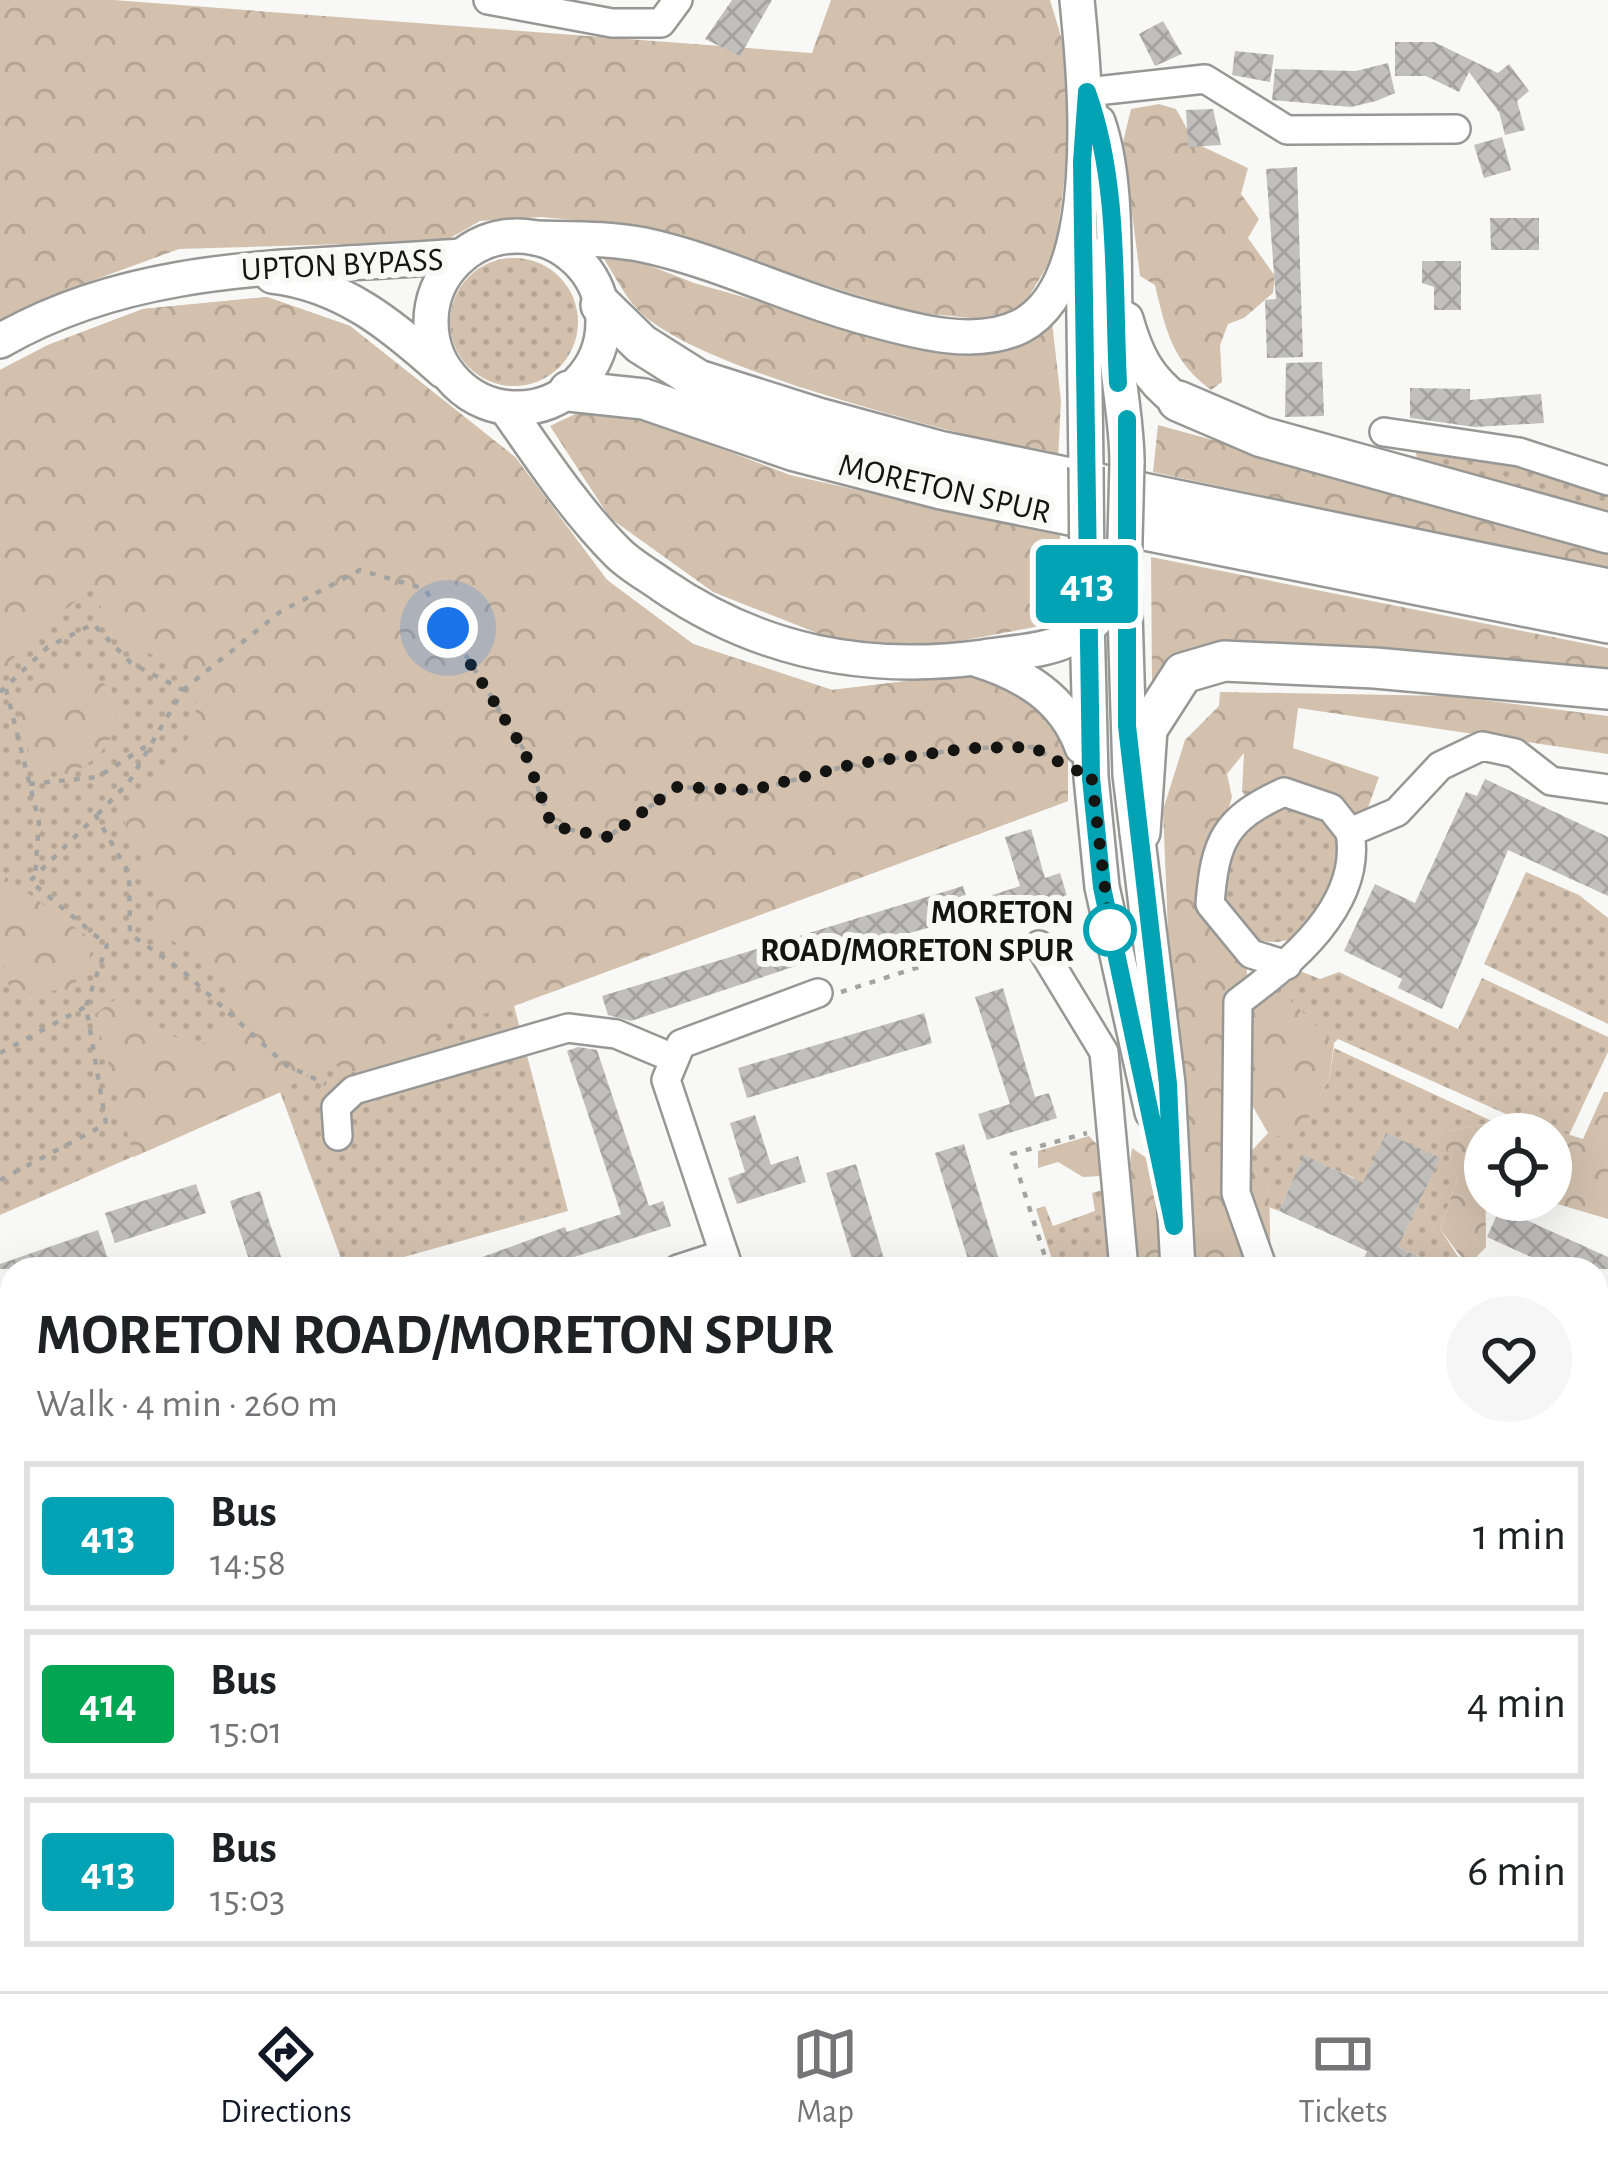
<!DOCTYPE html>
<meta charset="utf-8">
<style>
body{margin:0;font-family:"Alegreya Sans",sans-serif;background:#f6f6f6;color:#202124;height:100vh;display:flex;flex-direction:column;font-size:45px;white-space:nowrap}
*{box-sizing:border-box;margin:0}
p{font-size:39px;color:#757577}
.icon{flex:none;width:66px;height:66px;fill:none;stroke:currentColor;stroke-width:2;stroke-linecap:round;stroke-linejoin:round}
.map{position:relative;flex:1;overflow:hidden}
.drawer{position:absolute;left:0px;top:1257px;width:1608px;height:735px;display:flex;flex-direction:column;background:#fff;border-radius:36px 36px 0 0;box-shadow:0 12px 48px #0002}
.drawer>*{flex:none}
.badge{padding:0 24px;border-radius:9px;font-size:42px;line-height:78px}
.buttons{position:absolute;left:1464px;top:1113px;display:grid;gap:24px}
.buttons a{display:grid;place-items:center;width:108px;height:108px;border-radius:50%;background:#fff;box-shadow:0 12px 48px #0002;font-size:60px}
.you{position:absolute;width:60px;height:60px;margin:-30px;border:9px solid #fff;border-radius:50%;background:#1a73e8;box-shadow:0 0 0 18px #1a73e833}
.map>.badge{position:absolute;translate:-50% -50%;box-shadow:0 0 0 6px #fff}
.round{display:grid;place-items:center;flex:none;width:126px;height:126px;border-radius:63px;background:#f6f6f6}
.overview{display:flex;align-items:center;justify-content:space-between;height:204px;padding:0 36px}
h1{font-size:57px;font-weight:700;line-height:90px}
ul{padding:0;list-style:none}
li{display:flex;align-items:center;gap:36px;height:150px;margin:0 24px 18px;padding:0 12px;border:6px solid #e0e0e0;border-radius:0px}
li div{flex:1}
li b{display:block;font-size:45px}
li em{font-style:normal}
li .badge{min-width:132px;font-weight:700;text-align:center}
.menu{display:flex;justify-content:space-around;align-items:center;height:168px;border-top:3px solid #e0e0e0;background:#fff;font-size:33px;color:#757577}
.menu a{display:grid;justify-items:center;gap:6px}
.menu .active{color:#111827}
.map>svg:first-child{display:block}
.green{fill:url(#green-dots)}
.forest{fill:url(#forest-crowns)}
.building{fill:url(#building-cross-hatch)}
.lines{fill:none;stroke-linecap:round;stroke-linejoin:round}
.minor-casing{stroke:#979895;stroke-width:32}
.major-casing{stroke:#979895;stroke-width:38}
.highway-casing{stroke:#979895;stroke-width:44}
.path{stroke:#a3a4a1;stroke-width:4.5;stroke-dasharray:6 9;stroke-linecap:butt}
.minor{stroke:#fff;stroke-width:27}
.major{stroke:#fff;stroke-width:33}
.highway{stroke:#fff;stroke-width:39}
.major-bridge-casing{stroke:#979895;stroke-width:38;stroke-linecap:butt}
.major-bridge{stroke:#fff;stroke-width:33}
.line-casing{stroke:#fff;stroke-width:27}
.line{stroke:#00a3b4;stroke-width:18}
.walk{stroke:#141413;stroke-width:12;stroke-dasharray:0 21.6}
.stop-dot{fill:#fff;stroke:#00a3b4;stroke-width:6}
.labels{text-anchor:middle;stroke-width:12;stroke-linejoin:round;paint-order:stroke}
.street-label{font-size:33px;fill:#141413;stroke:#f8f9f6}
.stop-label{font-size:33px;font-weight:bold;fill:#141413;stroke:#f8f9f6;text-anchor:end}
</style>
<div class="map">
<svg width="1608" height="1991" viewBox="0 0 1608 1991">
<defs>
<pattern id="green-dots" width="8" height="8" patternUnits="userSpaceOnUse" patternTransform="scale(3)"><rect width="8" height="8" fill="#d3c1ae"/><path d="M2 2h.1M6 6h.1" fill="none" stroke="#b4a595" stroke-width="1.8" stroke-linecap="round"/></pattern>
<pattern id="forest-crowns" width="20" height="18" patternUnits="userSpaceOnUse" patternTransform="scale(3)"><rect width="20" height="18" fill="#d3c1ae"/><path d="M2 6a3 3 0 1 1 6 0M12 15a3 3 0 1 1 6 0" fill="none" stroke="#b4a595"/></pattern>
<pattern id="building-cross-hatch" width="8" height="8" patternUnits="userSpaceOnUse" patternTransform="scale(3)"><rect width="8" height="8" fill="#c0bfbc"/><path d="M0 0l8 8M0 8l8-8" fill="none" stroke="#a4a3a1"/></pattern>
</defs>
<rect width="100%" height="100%" fill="#f8f9f6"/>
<g class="green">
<circle cx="514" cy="322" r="64"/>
<path d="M267,297L350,326L515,457L607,580L693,644L832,690L940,677L1068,801L514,1006L568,1211L361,1269H345L280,1092L0,1215V370L48,345L143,309Z"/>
<path d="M1447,447L1608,492V513L1418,462L1415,449Z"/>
<path d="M1294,806L1333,827C1349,873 1317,959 1256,939C1245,936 1234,924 1224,917C1217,865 1236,809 1294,806Z"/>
<path d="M1526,872L1579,895L1608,918V1024L1484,964Z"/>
<path d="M1295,969L1320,979L1339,972L1458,1029L1482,978L1608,1037V1052L1569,1135L1515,1118L1338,1039L1334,1043L1272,994Z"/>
<path d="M1334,1048L1494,1122L1441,1133L1457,1180L1440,1229L1466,1269H1427L1429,1261L1398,1247L1439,1159L1358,1194L1354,1178L1304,1156L1279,1211L1269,1207V1188L1244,1159L1268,1133L1296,1140L1329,1079Z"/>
<path d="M1102,1190L1109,1193L1115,1269H1055L1036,1209L1045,1206L1053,1226L1095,1211L1092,1193Z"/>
</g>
<g class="forest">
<path d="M0,0H114L812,53L831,0H1050L1076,86L1055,253L1025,303L990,320L910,312L641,226L541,217L480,221L445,241L179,249L64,291L0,323Z"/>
<path d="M1159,104L1176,109L1195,143L1248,168L1241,194L1259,219L1248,238L1275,276L1273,293L1244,318L1228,324L1220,345L1222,382L1211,390C1172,361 1166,331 1155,285L1140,276L1123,142L1131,109Z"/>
<path d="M602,256L638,261L694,283L928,349L982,353L1016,344L1052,322L1061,401L1058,459C965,433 699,373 638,310C624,295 613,273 602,256Z"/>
<path d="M267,297L350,326L515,457L607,580L693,644L832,690L940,677L994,678L1035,704L1068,747V801L513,1006L444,1025L425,1057L375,1079L327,1063L281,1092L134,1157L95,1014L116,999L195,1050L231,1022L227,976L153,928L158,894L120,813C167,766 218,735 186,663L120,646L92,589L28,638L0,677V370L48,345L143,309Z"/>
<path d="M590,407L626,412L790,475L1060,535L1062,622L933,646L832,639L713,592L610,518L550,426Z"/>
<path d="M1158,425L1608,548V570L1153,472Z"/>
<path d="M1151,557L1608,648V675L1456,653L1213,650L1152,681Z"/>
<path d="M54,672L91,675L117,693C119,737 106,757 65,776L31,762L20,711L28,687Z"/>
<path d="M1220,692L1451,696L1608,716V754L1298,708L1293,748L1379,777L1365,816L1333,827L1294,806L1253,808L1242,791L1244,753L1227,774L1232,797L1205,884L1245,941L1248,989L1287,997L1334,1043L1329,1079L1296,1141L1268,1133L1244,1091L1221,1086L1235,1148L1269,1188L1271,1269H1134L1128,1177L1132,1148L1148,1159L1160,1225L1173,1052L1163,810L1185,740L1219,706Z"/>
<path d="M0,873L96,943L72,989L11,994L0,951Z"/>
<path d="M1604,1092H1608V1219L1544,1200H1551V1134H1485L1486,1247L1468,1266L1440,1229L1457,1180L1440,1133L1515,1118L1583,1139Z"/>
<path d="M1089,1136L1103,1151L1101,1176L1083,1177L1058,1162L1038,1168V1151Z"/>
<path d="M1608,1370V1506L1596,1505V1386Z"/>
<path d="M1596,1919L1608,1921V1991H1509L1444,1980H1596Z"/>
<path d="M12,1945V1980H97L105,1991H0V1948Z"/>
<path d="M1119,1980H1353L1345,1991H1118Z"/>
</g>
<g class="building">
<path d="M732,0H772L740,56L705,39Z"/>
<path d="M1163,21L1182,54L1155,66L1139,34Z"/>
<path d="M1395,42H1434L1498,73L1509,64L1529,91L1517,101L1525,130L1505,135L1499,112L1469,72L1459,92L1426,76H1395Z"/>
<path d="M1235,51L1274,55L1270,82L1232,75Z"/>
<path d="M1388,63L1395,93L1376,101L1351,107L1272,100L1275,69L1356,71Z"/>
<path d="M1213,109L1221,145L1188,147L1186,110Z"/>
<path d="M1502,137L1511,170L1484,178L1474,145Z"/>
<path d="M1297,167L1303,357L1267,358L1265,300L1276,299L1266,169Z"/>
<path d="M1490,218H1539V250H1491Z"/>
<path d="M1422,261H1461V310H1434V287L1422,283Z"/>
<path d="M1322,362L1324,416L1285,417L1286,363Z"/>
<path d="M1410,388L1470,389V400L1541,394L1544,423L1475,427L1410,418Z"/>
<path d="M1485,779L1608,837V896L1508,850L1442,1009L1398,988L1402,979L1344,951L1375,884L1415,903L1466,792L1477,796Z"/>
<path d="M1031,829L1045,878L1060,873L1068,899L999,920L992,895L1020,886L1005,837Z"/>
<path d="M963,886L972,916L832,954L631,1021L608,1015L602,996Z"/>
<path d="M1003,988L1035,1097L1049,1093L1057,1118L987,1140L978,1114L1010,1104L975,997Z"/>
<path d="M924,1013L932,1043L747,1098L738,1068Z"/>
<path d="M578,1047L597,1050L649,1206L663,1201L671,1226L537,1269H449L565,1227L567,1232L621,1214L567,1051Z"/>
<path d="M755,1115L771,1165L798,1156L806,1182L737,1204L728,1178L745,1172L730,1123Z"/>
<path d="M1386,1133L1440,1158L1398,1247L1446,1269H1359L1367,1251L1279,1211L1304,1155L1363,1183Z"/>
<path d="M964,1144L991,1234L1002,1269H971L956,1221L935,1153Z"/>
<path d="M856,1164L884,1259L855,1268L826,1173Z"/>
<path d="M196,1184L206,1213L115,1243L105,1213Z"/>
<path d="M260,1191L267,1214L285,1269H252L230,1201Z"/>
<path d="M1500,1208L1608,1257V1269H1537L1540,1261L1487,1237Z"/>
<path d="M98,1230L108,1259L78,1269H0V1264Z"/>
</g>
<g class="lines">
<g class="minor-casing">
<g id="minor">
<path d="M488,0L612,23H661L678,0"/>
<path d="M1087,92L1205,79L1287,130L1456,129"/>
<path d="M1384,432L1519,452L1608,481"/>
<path d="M1039,945L1104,1052L1124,1269"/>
<path d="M1287,965L1251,954L1210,904C1215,840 1225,819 1284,792L1331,808L1350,832"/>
<path d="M338,1136L336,1107L354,1090L568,1028L616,1034L673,1058"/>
<path d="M678,1269L724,1254"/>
<path d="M729,1269L666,1080L681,1044L818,993"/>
<path d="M1263,1269L1236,1193L1238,1002C1290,963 1363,906 1350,832L1397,812L1440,766L1482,746L1515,753L1551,781L1608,789"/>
<path d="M0,1373L12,1369"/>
<path d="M1596,1762L1608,1764"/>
<path d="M0,1790H12"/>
</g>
</g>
<g class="major-casing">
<g id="major">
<path d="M1098,122C1120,185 1112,276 1116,344C1118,384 1127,422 1127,463"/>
<circle cx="517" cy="322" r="86"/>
<path d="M535,238C571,239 609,238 644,245C718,261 787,296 860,316C907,329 974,350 1021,326C1105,282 1085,80 1077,0"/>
<path d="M1083,248L1086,467"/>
<path d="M272,276C342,284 392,325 443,371"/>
<path d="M1126,319C1136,355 1148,379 1178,401"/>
<path d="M0,341C142,259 303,269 460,256"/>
<path d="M506,408C541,458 575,510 618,553C630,565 648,575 662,585C760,652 866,673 983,657C1056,647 1087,649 1124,578"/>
<path d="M1124,580L1130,775L1168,1084L1178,1269"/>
<path d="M1087,618L1091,777L1102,887L1152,1112"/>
<path d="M975,659C1024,674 1064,698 1082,747"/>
<path d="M1092,1980V1991"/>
</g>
</g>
<g class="highway-casing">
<g id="highway">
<path d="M601,305L641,344L698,380L818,418L939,451L1608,589"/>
<path d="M569,391L644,399L795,451L941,489L1608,623"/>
<path d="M1178,401L1262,437L1608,533"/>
<path d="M1140,832L1147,729L1183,673L1224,661L1375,668L1608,689"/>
</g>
</g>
<g class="path">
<path d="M6,689L39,822L35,877"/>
<path d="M183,690L280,612L360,570L425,589L524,750L552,826L608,837L677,787L752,791L854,764L970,748L1033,747L1055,760"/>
<path d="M0,692L48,647L93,624L131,663L183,690L129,782L96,816"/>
<path d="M29,784L98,777L151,743"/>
<path d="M841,992L1013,937"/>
<path d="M0,1053L85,1007"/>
<path d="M0,1180L106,1124L86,1006L107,945L30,881L96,816L129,873L130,934L184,972L286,1065L326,1084"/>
<path d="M1049,1269L1012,1154L1087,1133"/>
</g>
<use href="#minor" class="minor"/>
<use href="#major" class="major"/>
<use href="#highway" class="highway"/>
<g class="major-bridge-casing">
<g id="major-bridge">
<path d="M1086,467L1087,579"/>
<path d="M1124,578L1127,463"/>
</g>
</g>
<use href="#major-bridge" class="major-bridge"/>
</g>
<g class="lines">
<g class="line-casing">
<path id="line" d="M1118,383C1113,286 1120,184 1087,92L1082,162L1091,778L1102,887L1174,1226L1168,1084L1127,726V419"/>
</g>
<use href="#line" class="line"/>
<path class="walk" d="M448,628L524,750L552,826L608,837L677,787L752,790L854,764L970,748L1033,747L1073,770L1091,772L1110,930"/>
</g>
<circle class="stop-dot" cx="1110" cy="930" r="24"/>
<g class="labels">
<g class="street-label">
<text transform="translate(342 263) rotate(-3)" y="12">UPTON BYPASS</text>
<text transform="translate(945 487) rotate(13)" y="12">MORETON SPUR</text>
</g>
<g class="stop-label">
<text x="1074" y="923">MORETON<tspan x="1074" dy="38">ROAD/MORETON SPUR</tspan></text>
</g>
</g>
</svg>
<div class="buttons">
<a><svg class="icon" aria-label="locate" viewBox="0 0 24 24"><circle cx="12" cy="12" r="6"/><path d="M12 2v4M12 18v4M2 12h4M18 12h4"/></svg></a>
</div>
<div class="you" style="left:448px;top:628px"></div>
<b class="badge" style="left:1087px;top:584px;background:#00a3b4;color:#fff">413</b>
<section class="drawer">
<div class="overview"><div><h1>MORETON ROAD/MORETON SPUR</h1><p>Walk · 4 min · 260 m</p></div><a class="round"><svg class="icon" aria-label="heart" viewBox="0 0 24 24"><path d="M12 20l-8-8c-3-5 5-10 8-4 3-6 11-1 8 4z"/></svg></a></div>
<ul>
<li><span class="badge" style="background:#00a3b4;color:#fff">413</span><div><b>Bus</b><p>14:58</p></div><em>1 min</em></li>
<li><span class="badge" style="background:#00a651;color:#fff">414</span><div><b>Bus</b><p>15:01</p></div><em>4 min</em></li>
<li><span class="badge" style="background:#00a3b4;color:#fff">413</span><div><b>Bus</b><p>15:03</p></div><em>6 min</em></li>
</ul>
</section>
</div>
<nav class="menu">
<a class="active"><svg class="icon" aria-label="directions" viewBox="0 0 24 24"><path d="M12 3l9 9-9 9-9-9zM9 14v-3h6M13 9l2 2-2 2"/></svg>Directions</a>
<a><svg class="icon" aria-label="map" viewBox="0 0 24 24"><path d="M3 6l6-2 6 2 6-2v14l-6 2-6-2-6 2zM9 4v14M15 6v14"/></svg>Map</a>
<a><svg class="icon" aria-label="tickets" viewBox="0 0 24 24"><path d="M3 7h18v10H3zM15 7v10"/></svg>Tickets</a>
</nav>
